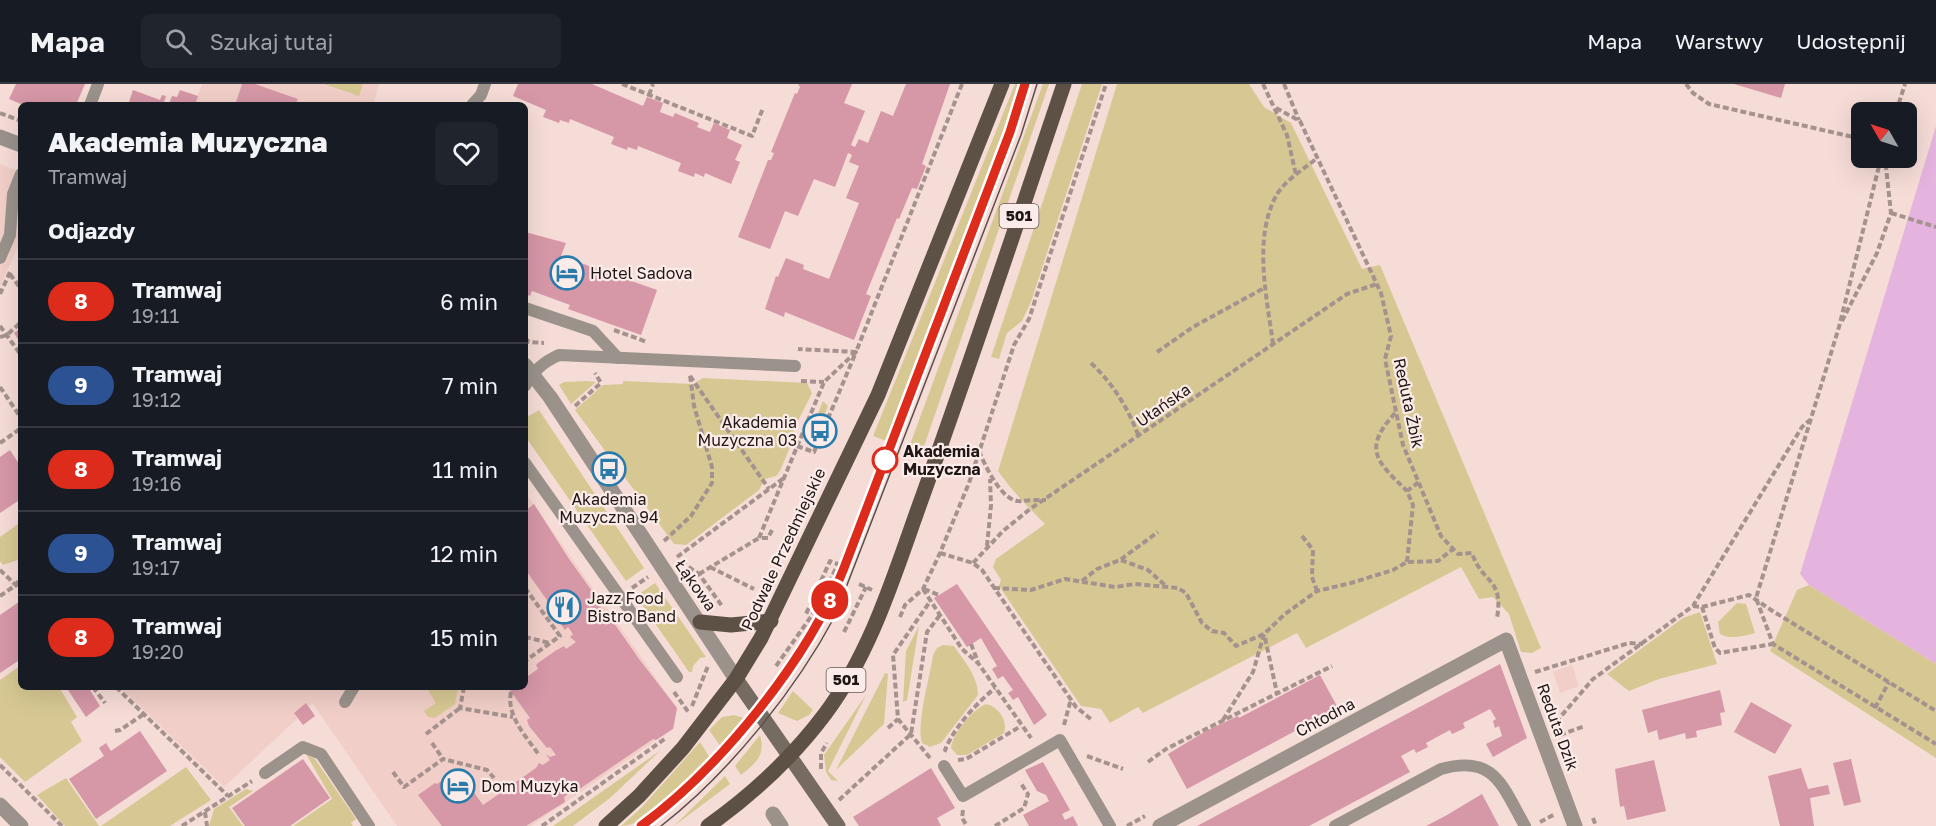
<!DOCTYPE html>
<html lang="pl">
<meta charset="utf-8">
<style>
body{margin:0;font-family:"Golos Text",sans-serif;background:#20242c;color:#f1f3f6;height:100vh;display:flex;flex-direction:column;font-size:22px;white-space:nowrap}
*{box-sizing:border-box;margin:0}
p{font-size:20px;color:#9ea1a6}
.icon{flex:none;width:33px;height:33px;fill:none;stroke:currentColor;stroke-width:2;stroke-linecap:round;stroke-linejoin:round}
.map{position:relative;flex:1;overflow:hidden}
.sheet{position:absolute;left:18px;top:18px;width:510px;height:588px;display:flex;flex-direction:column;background:#171b24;border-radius:9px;box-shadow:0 6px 24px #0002}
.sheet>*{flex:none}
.badge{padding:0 12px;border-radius:20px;font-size:21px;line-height:39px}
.needle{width:39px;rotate:309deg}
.fabs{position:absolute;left:1851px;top:18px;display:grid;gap:12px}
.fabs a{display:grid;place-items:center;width:66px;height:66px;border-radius:9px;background:#171b24;box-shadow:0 6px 24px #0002;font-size:30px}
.map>.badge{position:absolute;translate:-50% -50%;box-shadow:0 0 0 3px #fff}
h2{padding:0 30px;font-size:22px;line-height:54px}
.round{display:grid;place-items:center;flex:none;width:63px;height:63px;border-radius:9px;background:#20242c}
.head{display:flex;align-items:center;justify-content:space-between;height:102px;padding:0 30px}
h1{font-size:28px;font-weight:800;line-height:45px}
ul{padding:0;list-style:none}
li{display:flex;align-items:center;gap:18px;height:84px;padding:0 30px;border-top:2px solid #363941}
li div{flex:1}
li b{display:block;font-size:22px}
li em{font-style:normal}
li .badge{min-width:66px;font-weight:700;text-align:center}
header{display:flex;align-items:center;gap:36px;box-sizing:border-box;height:84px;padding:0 30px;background:#171b24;border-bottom:2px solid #363941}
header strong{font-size:28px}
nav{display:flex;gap:33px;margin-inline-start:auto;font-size:21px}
.search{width:420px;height:54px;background:#20242c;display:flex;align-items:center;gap:15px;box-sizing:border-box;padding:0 21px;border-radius:9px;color:#9ea1a6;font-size:22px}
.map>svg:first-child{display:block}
.built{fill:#f1cfc8}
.green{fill:#d7c893}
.water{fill:#e5b4de}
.building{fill:#d697a7}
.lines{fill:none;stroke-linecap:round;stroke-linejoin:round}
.path{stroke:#a5928e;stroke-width:4;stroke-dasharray:6 3;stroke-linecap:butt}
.lane{stroke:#9a928b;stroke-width:12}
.street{stroke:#9a928b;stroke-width:15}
.secondary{stroke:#766b61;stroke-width:15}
.primary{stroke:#5d5044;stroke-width:15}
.tram{stroke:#5b4e4b;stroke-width:1.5}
.line-casing{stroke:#fff;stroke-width:14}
.line{stroke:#dd2b1c;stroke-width:9}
.stop-dot{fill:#fff;stroke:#dd2b1c;stroke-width:3}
.labels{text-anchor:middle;stroke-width:4.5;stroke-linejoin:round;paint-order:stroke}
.shield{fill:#fcece9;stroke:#625755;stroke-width:1.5}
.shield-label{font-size:15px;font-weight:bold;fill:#201715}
.poi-label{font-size:16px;fill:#201715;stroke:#fcece9;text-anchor:start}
.street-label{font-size:16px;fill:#201715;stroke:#fcece9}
.stop-label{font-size:16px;font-weight:bold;fill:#201715;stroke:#fcece9;text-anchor:start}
</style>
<header>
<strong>Mapa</strong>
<div class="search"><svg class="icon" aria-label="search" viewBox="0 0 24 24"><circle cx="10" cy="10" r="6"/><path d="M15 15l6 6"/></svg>Szukaj tutaj</div>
<nav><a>Mapa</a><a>Warstwy</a><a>Udostępnij</a></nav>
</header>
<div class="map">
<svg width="1936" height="742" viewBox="0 0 1936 742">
<rect width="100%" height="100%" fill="#f6dcd7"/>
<g class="built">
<path d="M202,0H379L373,21H194Z"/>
<path d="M0,80L21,88V155L0,203Z"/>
<path d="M525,408L677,624L674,644L531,742H397L313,620L309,623L306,620L294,629L298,634L224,703L120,603H525Z"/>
<path d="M1572,581L1579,602L1560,609L1553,588Z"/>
</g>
<g class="green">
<path d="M324,0H363L359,12Z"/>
<path d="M1015,0H1022L1006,46L889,358L873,352Z"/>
<path d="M1043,0H1049L921,371L908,366Z"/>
<path d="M1082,0H1102L1031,218L1022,237L1007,249L999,275L991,273Z"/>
<path d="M1117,0H1249L1264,23L1291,39L1362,185L1380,181L1541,564L1532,569L1521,568L1509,530L1493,513L1479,515L1461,483L1306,564L1297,549L1143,629L1138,623L1110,639L1101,625L1081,622L999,502L1001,496L993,483L996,475L1045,440C1028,423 1012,407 998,387Z"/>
<path d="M703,294L807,299L812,309L793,347L796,349L780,387L776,392L765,395L759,406L686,461L674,460L575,326L603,301L623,300V297L693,300Z"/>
<path d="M587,297L596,298L571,320L559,301L564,298Z"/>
<path d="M823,317L828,322L813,358L807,356Z"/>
<path d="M539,326L644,484L626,497L525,352V334Z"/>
<path d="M21,438V475L3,481L0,477V453Z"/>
<path d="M655,499L706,573L700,574L693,582L692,588H689L636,512Z"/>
<path d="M1809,501L1936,580V674L1770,567L1797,506Z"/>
<path d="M1737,519L1746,520L1755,549C1744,552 1731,556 1720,550L1718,538Z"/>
<path d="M1700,528L1717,580L1659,595L1629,607L1607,590L1683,534Z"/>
<path d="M919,542L907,616L903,618L906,567Z"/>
<path d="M943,561L954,562C964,577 978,592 978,611L941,659L930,663L922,659C916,639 930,593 933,571L937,564Z"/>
<path d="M21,581V603H59L77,633L71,638L82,657L25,698L0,673V596Z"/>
<path d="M885,589L888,590L884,640L836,686Z"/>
<path d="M426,603H458L455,620L435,634L428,633L424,627L436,619Z"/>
<path d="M793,607L813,626L809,631L797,637L778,629Z"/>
<path d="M866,611L828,687L838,697L831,696L826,688L824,671Z"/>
<path d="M986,620C999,623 1008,637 1004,649L967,671H957L951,664C952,650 973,625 986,620Z"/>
<path d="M734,631L744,634L721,663L709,646L722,633Z"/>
<path d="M760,651C766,671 755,680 741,691L735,682Z"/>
<path d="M700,658L710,674C690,694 649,742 621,742L642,723Z"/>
<path d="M661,666L610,714L573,742H553Z"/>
<path d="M306,670L315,675L356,735L351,739L353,742H293L332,715Z"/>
<path d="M186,683L211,716L170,742H101Z"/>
<path d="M725,692L730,700L674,742Z"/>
<path d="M66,694L99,742H65L37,711Z"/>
<path d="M246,705L253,707L229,723L243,742H209L214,725Z"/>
</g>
<path class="water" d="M1936,42V580L1809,501L1800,490Z"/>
<g class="building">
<path d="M16,0H85L76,21H23L9,15Z"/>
<path d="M242,0H255L298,15L295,21H235Z"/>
<path d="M518,0H592L643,22L647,13L663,19L660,28L673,33L675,29L699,39L697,43L710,48L714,39L730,46L727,54L742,61L735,76L740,78L731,100L705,89L704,93L695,89L694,93L678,87L681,79L638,62L637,66L628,63L627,66L611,60L614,53L570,35L569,39L560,36L559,39L543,33L546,26L513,12Z"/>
<path d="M798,0H852L844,19L865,27L851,61L855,63L859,55L868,59L881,27L893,32L906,0H950L922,80L926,82L917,105L912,104L899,135L897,134L866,210L871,212L854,256L785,228L784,233L765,225L776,192L778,193L786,174L804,181L803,185L829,195L859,119L846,114L859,82L849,78L852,71L848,69L835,103L814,95L798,132L785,127L770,165L738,153L768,76H771L774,69L771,68L795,9L797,10L800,3Z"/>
<path d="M1734,0H1785L1781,14Z"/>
<path d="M133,6L160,16L162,11L166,12L164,18L169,20L172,12L177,13L180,6L198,12L195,21H128Z"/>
<path d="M525,148L566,159L561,172L657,206L641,251L568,225L570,221L532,207L530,212L525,210Z"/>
<path d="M21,244V260L14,249Z"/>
<path d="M10,366L21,383V415L0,429V373Z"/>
<path d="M534,420L569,475L597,514L602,517L599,521L604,528L609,527V532L639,575L677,624L673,645L656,656L653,655L578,706L576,711L571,708L564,713L565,718L526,742H442L418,711L435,699L437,700L458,686L483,721L536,684L539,679L543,681L550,676L546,670L550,673L556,671L550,663L547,664L529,642L527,636L530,634L509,605L525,603V594L538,585L536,581L538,579L555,567L564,562L566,565L576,558L570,553L573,550L568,543L565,546L561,541L563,539L525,485V427Z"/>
<path d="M957,500L1047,631L1034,641L1018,613L1013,616L1008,609L1013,606L1003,592L998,595L992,585L997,582L981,554L967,563L934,514Z"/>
<path d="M19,518L21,575L0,589V531Z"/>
<path d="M1500,580L1527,654L1493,673L1486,660L1502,652L1499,642L1495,644L1493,637L1496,635L1490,625L1463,639L1465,644L1452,650L1450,646L1426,659L1428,663L1416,669L1414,665L1401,672L1410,688L1309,742H1197Z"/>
<path d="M1320,591L1338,624L1187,705L1168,670L1206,647L1238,632L1239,634Z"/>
<path d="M66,603H88L100,622L86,633Z"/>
<path d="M1720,606L1725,628L1720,629L1722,641L1696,647L1697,653L1686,655L1685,649L1659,656L1657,646L1648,649L1642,626Z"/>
<path d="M1751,618L1792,641L1775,670L1734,648Z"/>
<path d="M306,619L315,632L303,641L294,629Z"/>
<path d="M140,647L167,687L96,735L69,695L104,672L99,664L106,659L111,667Z"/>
<path d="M303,675L330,714L290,742H245L232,724Z"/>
<path d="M1851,675L1861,718L1844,722L1833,679Z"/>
<path d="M1654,676L1666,727L1627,736L1624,722L1620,723L1615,685Z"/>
<path d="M1043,678L1070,726L1062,730L1065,736L1073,732L1078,742H1029L1023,731L1049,717L1046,711L1037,707L1025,686Z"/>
<path d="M931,684L955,724L937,734L941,742H859L853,733Z"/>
<path d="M1801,684L1808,705L1828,701L1830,710L1810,714L1814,742H1780L1768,692Z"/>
<path d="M1482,710L1499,742H1426L1447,731Z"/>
</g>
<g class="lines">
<g class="path">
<path d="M622,0L752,52L763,24"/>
<path d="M1263,0L1287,51L1296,91"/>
<path d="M1284,0L1299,36"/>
<path d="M1686,0L1693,9L1709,20L1862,55"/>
<path d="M649,11L653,0"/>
<path d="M1276,24L1300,37L1381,209L1391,252L1385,275L1403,361L1441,452L1458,470L1472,469C1482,500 1504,493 1497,534"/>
<path d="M1896,28L1905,0"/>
<path d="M0,29L21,37"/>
<path d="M1881,74L1839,243L1756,514L1773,560L1936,660"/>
<path d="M1891,129L1936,143"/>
<path d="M10,190L21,205"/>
<path d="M0,210L11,186"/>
<path d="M1842,237L1877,169L1891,129L1885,74"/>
<path d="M0,242L21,271"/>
<path d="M614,246L647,258"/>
<path d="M0,253L7,251L21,238"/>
<path d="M525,254L529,258L544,259"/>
<path d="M1273,260C1267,214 1253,155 1276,112C1284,97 1304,85 1317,74"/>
<path d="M1157,268L1193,243L1266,203"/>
<path d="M1091,279C1114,301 1128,324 1139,353"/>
<path d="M690,292L769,405"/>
<path d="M801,297L824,298"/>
<path d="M0,303L21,334"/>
<path d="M575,322L601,299L595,289"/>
<path d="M1395,329C1363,365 1375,376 1407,407"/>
<path d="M0,359L21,344"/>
<path d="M797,362L814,368L856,268L798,265"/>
<path d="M979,367C985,381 1002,420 1022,417C1029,416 1038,416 1046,416"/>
<path d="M772,446L768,454H759L824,298L856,268L962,0"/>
<path d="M1302,452L1313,466L1312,493L1317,507"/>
<path d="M664,457L691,432L712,399V383L694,322L690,291"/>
<path d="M987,462L991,421L990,395"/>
<path d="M940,469L973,479L982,486L1076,623L1092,636"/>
<path d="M677,473L784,394"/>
<path d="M1121,476L1148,486L1167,503"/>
<path d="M681,478L699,490L722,522"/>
<path d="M1407,478L1413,421L1407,407L1419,398"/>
<path d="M973,479L1003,447L1030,425L1347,210L1377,200"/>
<path d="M710,483L754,505"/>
<path d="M0,486L21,506"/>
<path d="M699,490L759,454"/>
<path d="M1082,497L1097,485L1120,476L1158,448"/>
<path d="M859,500L872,506"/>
<path d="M525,504L560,552L525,577"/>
<path d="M632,504L648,493"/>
<path d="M994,504L1031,506L1065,495L1115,503L1135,500L1178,504L1186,509L1202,539L1212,547L1224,549L1236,562L1264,550L1285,530L1317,507L1351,499L1393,486L1407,478L1438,477L1453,465"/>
<path d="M923,505L962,565L978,579L1031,654"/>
<path d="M924,505L939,511"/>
<path d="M0,512L16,501L21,492"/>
<path d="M1693,522L1702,523L1749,511L1771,526L1936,627"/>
<path d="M1702,523L1715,564L1720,569L1773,560"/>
<path d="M900,533L905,521L923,505L940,469L969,399L1014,261L1029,235L1106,0"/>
<path d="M844,548L866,503"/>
<path d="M525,553L550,559"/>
<path d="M1265,554L1277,609"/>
<path d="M971,560L978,578"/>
<path d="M776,582L815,527L838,480L830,477L806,530"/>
<path d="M1535,588L1629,559L1643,560"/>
<path d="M93,603L105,619"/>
<path d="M116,603L228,712"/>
<path d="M464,603L460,624L513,633"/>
<path d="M511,608C506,632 526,652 539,671"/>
<path d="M674,608L689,629"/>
<path d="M692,622L708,582"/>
<path d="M1875,624L1889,598"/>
<path d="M1223,636L1253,588L1264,550"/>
<path d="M1556,638L1593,595L1693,522L1802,343L1810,336"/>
<path d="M1064,641L1071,615"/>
<path d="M888,644L898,635"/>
<path d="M115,647L120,646L144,630"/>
<path d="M426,650L460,624"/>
<path d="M1560,651L1585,642"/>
<path d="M432,659L443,675"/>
<path d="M947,667L945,666C955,642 976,620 995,604"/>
<path d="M1087,672L1123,685"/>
<path d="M930,674L898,635L893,571L931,516"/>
<path d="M958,676L966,675L1021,642"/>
<path d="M1148,678L1166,665L1332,582"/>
<path d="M0,681L62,742"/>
<path d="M821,685V669L827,659"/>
<path d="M393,688L404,703L443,675L487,686L494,694"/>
<path d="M839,716L911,650L927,548L940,531"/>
<path d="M963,726L962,734L967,742"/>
<path d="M205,728L207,742"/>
<path d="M1593,734L1596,742"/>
<path d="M1540,738L1555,730"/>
<path d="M182,742L252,697"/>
<path d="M542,742L666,654"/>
<path d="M995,742L1024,724L1028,710L1020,698"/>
<path d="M1127,742L1145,732"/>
</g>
<g class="lane">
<path d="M90,21L98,0"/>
<path d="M472,21L481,11L485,0"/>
<path d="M0,174L10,151L13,110L21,90"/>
<path d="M525,224L593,247L618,274"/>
<path d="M525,302C533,287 543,278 559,271L795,282"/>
<path d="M525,379L677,593"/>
<path d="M345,618L354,603"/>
<path d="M944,682L963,712L1060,656L1110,742"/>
<path d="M265,689L303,663L321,670L369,742"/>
<path d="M1335,742L1441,685C1495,670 1502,702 1525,742"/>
</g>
<g class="street">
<path d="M0,53L21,61"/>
<path d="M525,281L550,313L736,595"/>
<path d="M0,721L21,742"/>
<path d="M773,730L781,742"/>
<path d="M1160,742L1506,556L1575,742"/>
</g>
<path class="secondary" d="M736,595L838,742"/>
<g class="primary">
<path d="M700,538L731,541L771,537"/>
<path d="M606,742L639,712L683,664L736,595L761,554L878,311L1002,0"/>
<path d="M708,742C753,710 792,674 825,630C873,566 896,485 923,411C972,275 1018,137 1064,0"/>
</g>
<g class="tram">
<path d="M641,742C732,675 810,571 851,466L1010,48L1025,0"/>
<path d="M661,742C728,690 795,607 835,532L1021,51L1037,0"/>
</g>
</g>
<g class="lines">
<g class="line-casing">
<path id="line" d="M641,742C720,684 808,576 844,484L1010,48L1025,0"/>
</g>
<use href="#line" class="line"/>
</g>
<defs>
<g id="hotel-ring" transform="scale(1.725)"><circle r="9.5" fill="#fcece9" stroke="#297bac" stroke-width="1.5"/><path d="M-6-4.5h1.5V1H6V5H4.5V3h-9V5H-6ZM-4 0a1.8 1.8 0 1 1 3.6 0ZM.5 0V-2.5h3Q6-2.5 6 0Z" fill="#297bac"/></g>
<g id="bus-ring" transform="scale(1.725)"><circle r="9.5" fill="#fcece9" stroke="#297bac" stroke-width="1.5"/><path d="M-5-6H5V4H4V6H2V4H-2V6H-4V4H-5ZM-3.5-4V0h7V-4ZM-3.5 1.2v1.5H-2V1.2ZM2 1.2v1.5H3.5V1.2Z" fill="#297bac"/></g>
<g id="restaurant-ring" transform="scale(1.725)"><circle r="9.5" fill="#fcece9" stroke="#297bac" stroke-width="1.5"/><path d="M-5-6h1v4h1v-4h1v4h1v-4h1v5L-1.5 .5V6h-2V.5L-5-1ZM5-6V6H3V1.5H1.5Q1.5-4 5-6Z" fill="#297bac"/></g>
</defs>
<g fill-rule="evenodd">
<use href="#hotel-ring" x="567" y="189"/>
<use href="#bus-ring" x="820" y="347"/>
<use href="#bus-ring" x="609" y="385"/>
<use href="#restaurant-ring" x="564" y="523"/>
<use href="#hotel-ring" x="458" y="702"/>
</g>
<circle class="stop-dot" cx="885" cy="376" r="12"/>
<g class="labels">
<g class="shield">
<rect x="999.5" y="120" width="39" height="24" rx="4.5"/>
<rect x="826.5" y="584" width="39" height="24" rx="4.5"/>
</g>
<g class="shield-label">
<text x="1019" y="137">501</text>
<text x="846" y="601">501</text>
</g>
<g class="poi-label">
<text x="590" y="195">Hotel Sadova</text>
<text x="797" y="344" text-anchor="end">Akademia<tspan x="797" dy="18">Muzyczna 03</tspan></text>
<text x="609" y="421" text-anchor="middle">Akademia<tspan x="609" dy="18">Muzyczna 94</tspan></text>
<text x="587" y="520">Jazz Food<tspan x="587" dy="18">Bistro Band</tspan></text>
<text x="481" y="708">Dom Muzyka</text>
</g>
<g class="street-label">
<text transform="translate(1409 319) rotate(78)" y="6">Reduta Żbik</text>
<text transform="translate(1163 321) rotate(-35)" y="6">Ułańska</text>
<text transform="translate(783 465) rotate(-65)" y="6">Podwale Przedmiejskie</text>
<text transform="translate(696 501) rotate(55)" y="6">Łąkowa</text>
<text transform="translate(1325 633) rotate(-28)" y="6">Chłodna</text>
<text transform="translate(1558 643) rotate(70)" y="6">Reduta Dzik</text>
</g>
<g class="stop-label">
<text x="903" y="373">Akademia<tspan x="903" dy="18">Muzyczna</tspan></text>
</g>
</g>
</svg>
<div class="fabs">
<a><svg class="needle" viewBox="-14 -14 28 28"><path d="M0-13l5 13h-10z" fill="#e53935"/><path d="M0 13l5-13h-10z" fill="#9ea1a6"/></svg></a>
</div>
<b class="badge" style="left:830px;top:516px;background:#dd2b1c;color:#fff">8</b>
<section class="sheet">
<div class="head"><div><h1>Akademia Muzyczna</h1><p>Tramwaj</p></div><a class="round"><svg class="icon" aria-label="heart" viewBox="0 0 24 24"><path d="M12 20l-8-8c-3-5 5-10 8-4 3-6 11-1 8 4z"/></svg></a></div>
<h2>Odjazdy</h2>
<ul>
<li><span class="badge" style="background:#dd2b1c;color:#fff">8</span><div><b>Tramwaj</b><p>19:11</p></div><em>6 min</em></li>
<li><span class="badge" style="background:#2c5294;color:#fff">9</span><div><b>Tramwaj</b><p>19:12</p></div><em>7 min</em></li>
<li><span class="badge" style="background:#dd2b1c;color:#fff">8</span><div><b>Tramwaj</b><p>19:16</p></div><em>11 min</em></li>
<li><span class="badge" style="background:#2c5294;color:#fff">9</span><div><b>Tramwaj</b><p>19:17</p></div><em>12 min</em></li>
<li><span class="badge" style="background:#dd2b1c;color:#fff">8</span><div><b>Tramwaj</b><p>19:20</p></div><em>15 min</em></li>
</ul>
</section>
</div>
